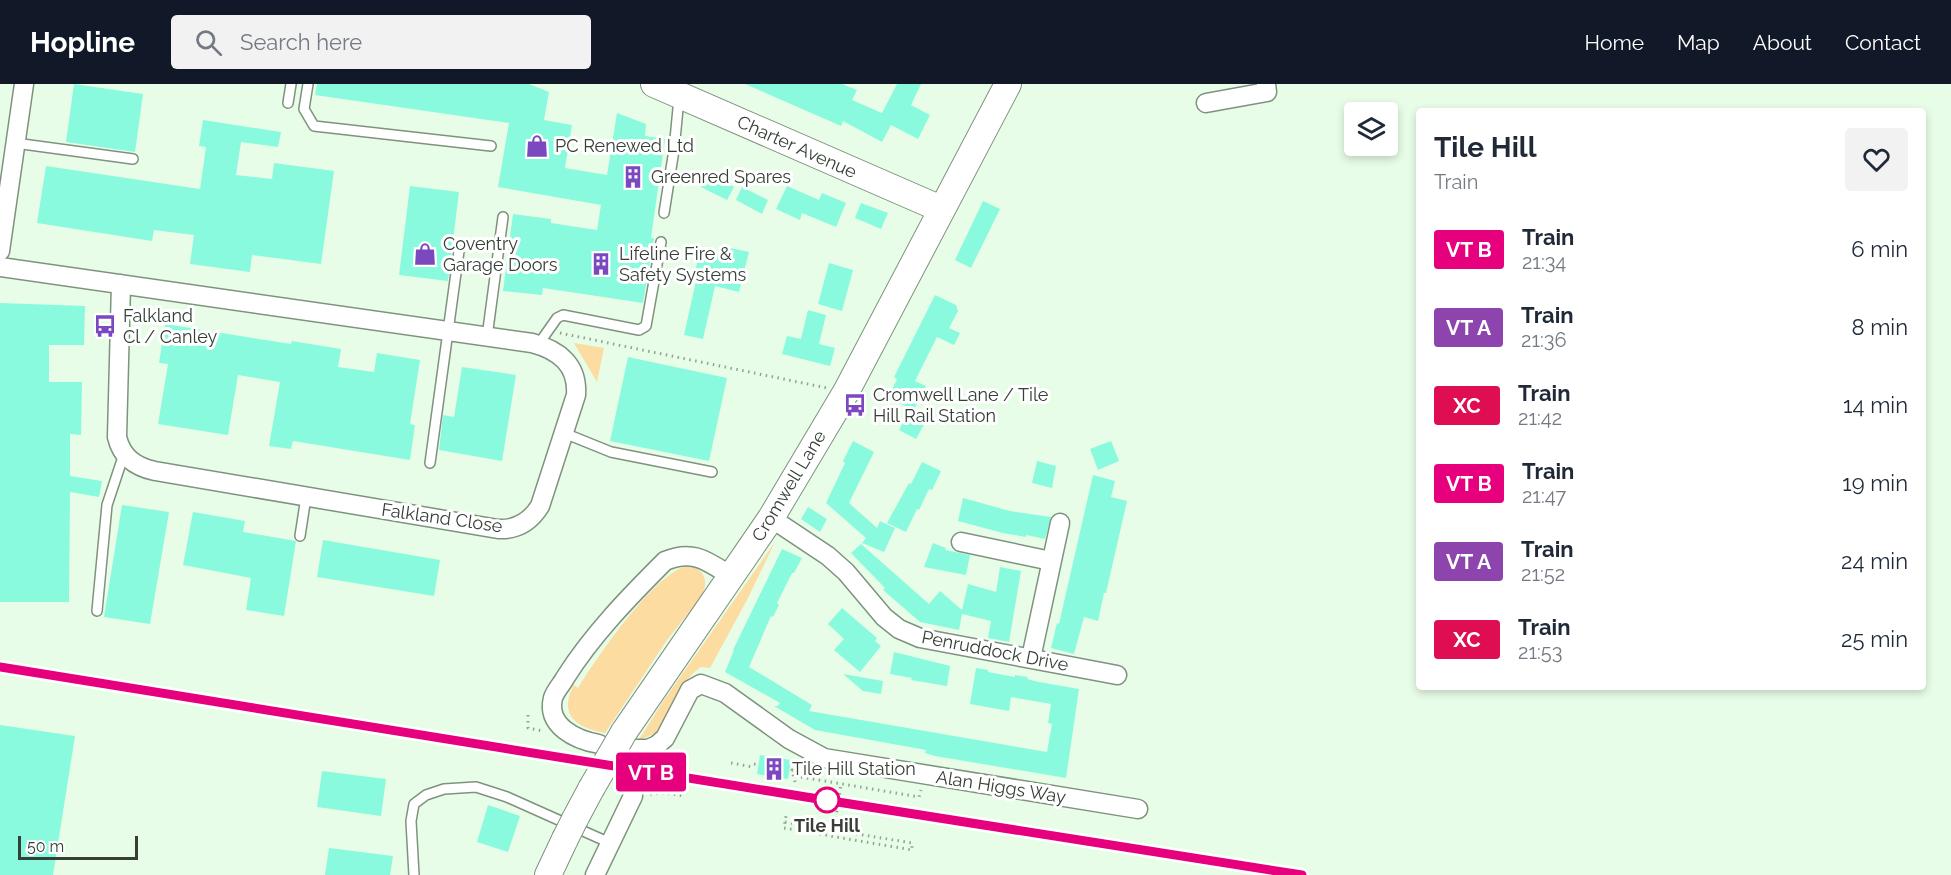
<!DOCTYPE html>
<style>
body{margin:0;font-family:Raleway,sans-serif;background:#f2f2f3;color:#1f2937;height:100vh;display:flex;flex-direction:column;font-size:22px;white-space:nowrap}
*{box-sizing:border-box;margin:0}
p{font-size:20px;color:#747a83}
.icon{flex:none;width:33px;height:33px;fill:none;stroke:currentColor;stroke-width:2;stroke-linecap:round;stroke-linejoin:round}
.map{position:relative;flex:1;overflow:hidden}
.drawer{position:absolute;left:1416px;top:24px;width:510px;height:582px;display:flex;flex-direction:column;background:#fff;border-radius:6px;box-shadow:0 3px 9px #0003}
.drawer>*{flex:none}
.badge{padding:0 12px;border-radius:4px;font-size:21px;line-height:39px}
.buttons{position:absolute;left:1344px;top:18px;display:grid;gap:12px}
.buttons a{display:grid;place-items:center;width:54px;height:54px;border-radius:6px;background:#fff;box-shadow:0 3px 9px #0003;font-size:30px}
.scale{position:absolute;left:18px;bottom:15px;width:120px;box-sizing:border-box;padding-left:6px;border:3px solid #363e36;border-top:0;font-size:16px;line-height:21px;white-space:nowrap;color:#363e36;-webkit-text-stroke:4px #fff;paint-order:stroke}
.map>.badge{position:absolute;translate:-50% -50%;box-shadow:0 0 0 3px #fff}
.round{display:grid;place-items:center;flex:none;width:63px;height:63px;border-radius:6px;background:#f2f2f3}
.head{display:flex;align-items:center;justify-content:space-between;height:102px;padding:0 18px}
h1{font-size:28px;font-weight:700;line-height:45px}
ul{padding:0;list-style:none}
li{display:flex;align-items:center;gap:18px;height:78px;padding:0 18px}
li div{flex:1}
li b{display:block;font-size:22px}
li em{font-style:normal}
li .badge{min-width:66px;font-weight:700;text-align:center}
header{display:flex;align-items:center;gap:36px;box-sizing:border-box;height:84px;padding:0 30px;background:#111827;color:#fff}
header strong{font-size:28px}
nav{display:flex;gap:33px;margin-inline-start:auto;font-size:21px}
.search{width:420px;height:54px;background:#f2f2f3;display:flex;align-items:center;gap:15px;box-sizing:border-box;padding:0 21px;border-radius:6px;color:#747a83;font-size:22px}
.map>svg:first-child{display:block}
.green{fill:#fcdca1}
.building{fill:#89fade}
.lines{fill:none;stroke-linecap:round;stroke-linejoin:round}
.lane-casing{stroke:#7f927f;stroke-width:12}
.street-casing{stroke:#7f927f;stroke-width:21}
.secondary-casing{stroke:#7f927f;stroke-width:28}
.path{stroke:#93a293;stroke-width:3;stroke-dasharray:1.5 4.5;stroke-linecap:butt}
.lane{stroke:#fff;stroke-width:9}
.street{stroke:#fff;stroke-width:18}
.secondary{stroke:#fff;stroke-width:26}
.rail{stroke:#8a9889;stroke-width:4.5;stroke-dasharray:12 6;stroke-linecap:butt}
.secondary-bridge-casing{stroke:#7f927f;stroke-width:28;stroke-linecap:butt}
.path-bridge{stroke:#93a293;stroke-width:3;stroke-dasharray:1.5 4.5;stroke-linecap:butt}
.secondary-bridge{stroke:#fff;stroke-width:26}
.line-casing{stroke:#fff;stroke-width:14}
.line{stroke:#e6007e;stroke-width:9}
.stop-dot{fill:#fff;stroke:#e6007e;stroke-width:3}
.labels{text-anchor:middle;stroke-width:6;stroke-linejoin:round;paint-order:stroke}
.poi-label{font-size:18px;fill:#363e36;stroke:#fff;text-anchor:start}
.street-label{font-size:18px;fill:#363e36;stroke:#fff}
.stop-label{font-size:18px;font-weight:bold;fill:#363e36;stroke:#fff}
</style>
<header>
<strong>Hopline</strong>
<div class="search"><svg class="icon" aria-label="search" viewBox="0 0 24 24"><circle cx="10" cy="10" r="6"/><path d="M15 15l6 6"/></svg>Search here</div>
<nav><a>Home</a><a>Map</a><a>About</a><a>Contact</a></nav>
</header>
<div class="map">
<svg width="1951" height="791" viewBox="0 0 1951 791">
<rect width="100%" height="100%" fill="#e8fde7"/>
<g class="green">
<path d="M574,259L604,264L597,298Z"/>
<path d="M775,458L748,514L710,584L701,583L692,590L679,606L665,638L657,648L638,657L664,616Z"/>
<path d="M689,481C706,487 709,498 701,513L667,556L605,649C578,644 557,632 574,601L578,604C597,573 655,488 689,481Z"/>
</g>
<g class="building">
<path d="M74,0L143,10L135,68L66,58Z"/>
<path d="M317,0H529L549,8L544,36L572,41L565,84L607,91L617,29L646,40L645,52L665,55L651,154H654L643,219L543,204L542,211L503,207L513,130L551,135V139L597,146L601,121L498,103L509,39L315,11Z"/>
<path d="M745,0H842L857,6L852,16L882,29L897,0H921L911,21L930,31L918,55L891,41L882,58L843,37L841,42Z"/>
<path d="M203,36L281,48L278,63L241,58L236,91L272,95L274,79L334,87L321,180L252,171L250,188L190,180L194,151L154,146L152,157L37,139L46,82L200,105L206,63L199,62Z"/>
<path d="M708,90L734,103L727,116L701,103Z"/>
<path d="M410,102L459,108L448,197L399,191Z"/>
<path d="M787,102L819,116L822,109L846,119L836,143L802,129L800,136L776,125Z"/>
<path d="M742,103L768,116L762,130L736,116Z"/>
<path d="M983,117L1000,125L971,184L955,176Z"/>
<path d="M861,119L888,129L881,145L855,134Z"/>
<path d="M730,164L749,168L739,208L715,202L703,255L684,251L698,188H695L700,166L728,172Z"/>
<path d="M829,179L853,186L842,227L818,220Z"/>
<path d="M935,211L956,221L958,227L949,244L960,249L954,261L937,253L915,297L926,302L914,326L888,314L897,295L894,293Z"/>
<path d="M0,219L85,222L84,261H49V298H82L81,351L70,350V392L102,397L99,413L70,408L69,518H0Z"/>
<path d="M808,226L826,231L819,260L835,264L830,282L782,270L787,252L801,255Z"/>
<path d="M165,240L291,260L292,257L341,265L338,283L374,288L377,269L420,276L410,340L415,341L410,376L293,357L291,365L269,362L280,298L238,291L228,351L158,340L168,280L159,279Z"/>
<path d="M628,273L727,294L709,377L610,357Z"/>
<path d="M462,283L516,291L502,377L439,366L443,331L454,333Z"/>
<path d="M908,328L926,337L916,355L899,346Z"/>
<path d="M853,357L874,368L849,419L877,444L880,437L895,444L884,468L862,459L866,454L826,419L845,379L843,377Z"/>
<path d="M1111,357L1119,377L1098,386L1090,365Z"/>
<path d="M1037,377L1056,382L1052,404L1032,399Z"/>
<path d="M922,378L941,387L932,406L929,405L919,426L917,425L906,448L887,439L909,399L911,400Z"/>
<path d="M1093,391L1115,397L1111,413L1127,417L1106,509H1104L1098,537L1084,533L1074,570L1051,564L1057,539L1059,540Z"/>
<path d="M963,414L1010,427L1051,433L1045,455L1026,451V453L1003,449L958,437Z"/>
<path d="M122,421L169,428L150,540L104,533Z"/>
<path d="M808,423L827,435L820,448L801,435Z"/>
<path d="M193,428L245,437L243,448L296,457L284,532L246,526L251,494L183,481Z"/>
<path d="M323,456L440,476L434,512L317,493Z"/>
<path d="M933,459L946,464L945,466L970,471L966,491L924,483Z"/>
<path d="M861,460L929,520L940,507L962,526L968,500L996,508L1000,483L1021,487L1009,558L988,554L991,537L962,530L959,546L920,538L883,506L885,504L851,469Z"/>
<path d="M782,465L802,474L794,489H792L777,519L779,521L773,533L771,532L749,583L812,621L809,627L1047,668L1052,640L1048,639L1051,620L1011,613L1009,627L970,620L976,584L988,586V588L1015,593V591L1028,593L1027,595L1039,598L1079,605L1066,694L935,672L925,669L926,666L815,646L774,622H778L780,619L725,588L734,566H733Z"/>
<path d="M842,524L877,554L875,557L881,562L860,588L834,566L844,555L828,540Z"/>
<path d="M894,568L950,582L947,602L911,596L912,594L890,590Z"/>
<path d="M843,590L883,597L881,610L863,607Z"/>
<path d="M0,641L75,652L53,791H0Z"/>
<path d="M760,671L791,676L788,695L757,690Z"/>
<path d="M322,687L386,695L381,732L317,723Z"/>
<path d="M488,721L520,732L508,768L477,758Z"/>
<path d="M329,764L393,772L390,791H325Z"/>
</g>
<g class="lines">
<g class="lane-casing">
<g id="lane">
<path d="M308,0L304,25L314,42L491,62"/>
<path d="M288,19L291,0"/>
<path d="M15,59L133,75"/>
<path d="M664,129L674,66L679,14"/>
<path d="M487,253L503,133"/>
<path d="M538,261L557,234L563,231L639,246L646,242L661,158"/>
<path d="M564,349L611,368L712,388"/>
<path d="M430,379L459,167"/>
<path d="M300,452L306,413"/>
<path d="M97,527L107,421L124,370"/>
<path d="M414,791L411,737L414,720L426,711L444,705L476,703L507,713L610,759"/>
</g>
</g>
<g class="street-casing">
<g id="street">
<path d="M1206,19L1267,8L1266,0"/>
<path d="M0,167L24,0"/>
<path d="M0,183L532,259C559,266 578,281 576,311L540,422C530,438 516,446 498,445L155,387C136,383 122,374 117,353L121,200"/>
<path d="M771,434L828,472L846,488L884,533L899,545L920,554L1117,591"/>
<path d="M961,458L1051,477"/>
<path d="M1031,574L1060,439"/>
<path d="M599,660C576,656 546,642 553,614C555,607 562,600 565,594C592,551 629,513 665,477C693,465 707,477 731,492"/>
<path d="M633,665H648L657,661L665,654L690,606L701,600L725,609L789,655L824,674L1138,725"/>
<path d="M595,791L633,712"/>
</g>
</g>
<g class="secondary-casing">
<g id="secondary">
<path d="M654,0L941,125"/>
<path d="M624,648L771,434L846,308L1008,0"/>
<path d="M575,735L591,705"/>
<path d="M548,791L565,755"/>
</g>
</g>
<g class="path">
<path d="M560,249L827,304"/>
<path d="M528,631V644L543,647"/>
<path d="M671,672L681,671"/>
<path d="M731,679L753,683"/>
<path d="M754,680L759,681"/>
<path d="M795,692L919,713L921,706"/>
<path d="M771,694V692"/>
<path d="M795,698L792,686L813,689"/>
<path d="M650,710L665,709L685,712"/>
<path d="M785,738L912,759V766L784,744L786,732"/>
</g>
<use href="#lane" class="lane"/>
<use href="#street" class="street"/>
<use href="#secondary" class="secondary"/>
<path class="rail" d="M0,583L806,713L1302,791"/>
<g class="secondary-bridge-casing">
<g id="secondary-bridge">
<path d="M591,705L624,648"/>
<path d="M565,755L575,735"/>
</g>
</g>
<path class="path-bridge" d="M834,746L841,700"/>
<use href="#secondary-bridge" class="secondary-bridge"/>
</g>
<g class="lines">
<g class="line-casing">
<path id="line" d="M0,583L806,713L1302,791"/>
</g>
<use href="#line" class="line"/>
</g>
<defs>
<g id="shop-bare" transform="scale(1.8)"><path d="M-5-2.5h2.3a2.7 3.5 0 0 1 5.4 0H5L5.5 6h-11ZM-1.5-2.5h3a1.5 2.3 0 0 0-3 0Z" fill="#7c48bf" stroke="#fff" stroke-width="2.5" paint-order="stroke"/></g>
<g id="building-bare" transform="scale(1.8)"><path d="M-4-6H4V6H1V3H-1V6H-4ZM-2.5-4.3h1.7v1.8h-1.7ZM.8-4.3h1.7v1.8H.8ZM-2.5-1h1.7V.8h-1.7ZM.8-1h1.7V.8H.8Z" fill="#7c48bf" stroke="#fff" stroke-width="2.5" paint-order="stroke"/></g>
<g id="bus-bare" transform="scale(1.8)"><path d="M-5-6H5V4H4V6H2V4H-2V6H-4V4H-5ZM-3.5-4V0h7V-4ZM-3.5 1.2v1.5H-2V1.2ZM2 1.2v1.5H3.5V1.2Z" fill="#7c48bf" stroke="#fff" stroke-width="2.5" paint-order="stroke"/></g>
</defs>
<g fill-rule="evenodd">
<use href="#shop-bare" x="537" y="62"/>
<use href="#building-bare" x="633" y="93"/>
<use href="#shop-bare" x="425" y="170"/>
<use href="#building-bare" x="601" y="180"/>
<use href="#bus-bare" x="105" y="242"/>
<use href="#bus-bare" x="855" y="321"/>
<use href="#building-bare" x="774" y="685"/>
</g>
<circle class="stop-dot" cx="827" cy="716" r="12"/>
<g class="labels">
<g class="poi-label">
<text x="555" y="68">PC Renewed Ltd</text>
<text x="651" y="99">Greenred Spares</text>
<text x="443" y="166">Coventry<tspan x="443" dy="21">Garage Doors</tspan></text>
<text x="619" y="176">Lifeline Fire &amp;<tspan x="619" dy="21">Safety Systems</tspan></text>
<text x="123" y="238">Falkland<tspan x="123" dy="21">Cl / Canley</tspan></text>
<text x="873" y="317">Cromwell Lane / Tile<tspan x="873" dy="21">Hill Rail Station</tspan></text>
<text x="792" y="691">Tile Hill Station</text>
</g>
<g class="street-label">
<text transform="translate(797 63) rotate(24)" y="6">Charter Avenue</text>
<text transform="translate(789 402) rotate(-59)" y="6">Cromwell Lane</text>
<text transform="translate(442 434) rotate(8)" y="6">Falkland Close</text>
<text transform="translate(995 567) rotate(11)" y="6">Penruddock Drive</text>
<text transform="translate(1001 703) rotate(9)" y="6">Alan Higgs Way</text>
</g>
<g class="stop-label">
<text x="827" y="748">Tile Hill</text>
</g>
</g>
</svg>
<div class="buttons">
<a><svg class="icon" aria-label="layers" viewBox="0 0 24 24"><path d="M12 4l9 5-9 5-9-5zM3 14l9 5 9-5"/></svg></a>
</div>
<div class="scale">50 m</div>
<b class="badge" style="left:651px;top:688px;background:#e6007e;color:#fff">VT B</b>
<section class="drawer">
<div class="head"><div><h1>Tile Hill</h1><p>Train</p></div><a class="round"><svg class="icon" aria-label="heart" viewBox="0 0 24 24"><path d="M12 20l-8-8c-3-5 5-10 8-4 3-6 11-1 8 4z"/></svg></a></div>
<ul>
<li><span class="badge" style="background:#e6007e;color:#fff">VT B</span><div><b>Train</b><p>21:34</p></div><em>6 min</em></li>
<li><span class="badge" style="background:#8e44ad;color:#fff">VT A</span><div><b>Train</b><p>21:36</p></div><em>8 min</em></li>
<li><span class="badge" style="background:#df0d52;color:#fff">XC</span><div><b>Train</b><p>21:42</p></div><em>14 min</em></li>
<li><span class="badge" style="background:#e6007e;color:#fff">VT B</span><div><b>Train</b><p>21:47</p></div><em>19 min</em></li>
<li><span class="badge" style="background:#8e44ad;color:#fff">VT A</span><div><b>Train</b><p>21:52</p></div><em>24 min</em></li>
<li><span class="badge" style="background:#df0d52;color:#fff">XC</span><div><b>Train</b><p>21:53</p></div><em>25 min</em></li>
</ul>
</section>
</div>
